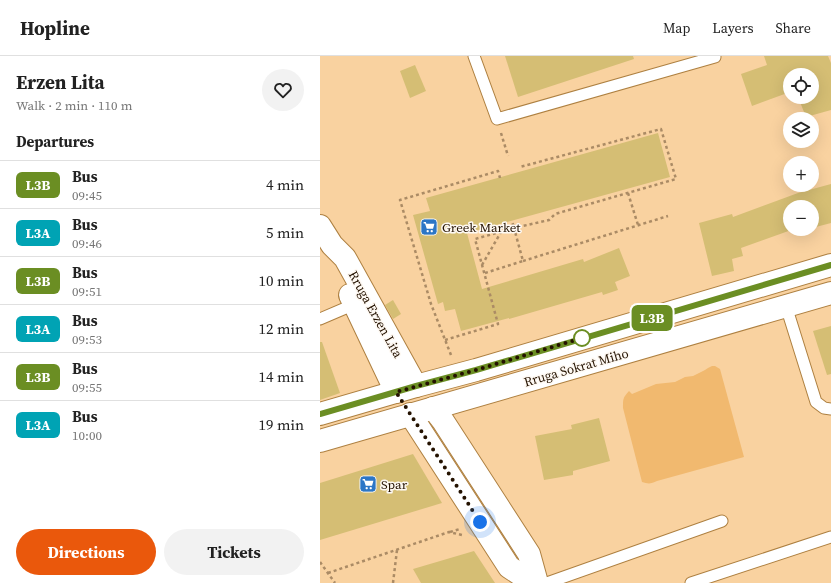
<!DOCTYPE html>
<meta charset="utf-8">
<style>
body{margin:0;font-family:"Source Serif 4",serif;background:#f2f2f2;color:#222;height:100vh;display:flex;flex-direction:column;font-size:15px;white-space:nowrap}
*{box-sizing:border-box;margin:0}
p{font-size:13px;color:#767676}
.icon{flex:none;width:22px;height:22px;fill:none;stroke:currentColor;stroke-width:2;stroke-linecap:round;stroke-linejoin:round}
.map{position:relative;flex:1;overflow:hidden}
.sheet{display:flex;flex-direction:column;background:#fff;width:320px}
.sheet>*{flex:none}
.badge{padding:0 8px;border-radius:6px;font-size:14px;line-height:26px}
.controls{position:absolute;left:463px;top:12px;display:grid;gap:8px}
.controls a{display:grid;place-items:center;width:36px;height:36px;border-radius:50%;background:#fff;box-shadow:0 4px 16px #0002;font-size:20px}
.you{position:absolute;width:20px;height:20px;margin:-10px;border:3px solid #fff;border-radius:50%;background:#1a73e8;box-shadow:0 0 0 6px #1a73e833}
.map>.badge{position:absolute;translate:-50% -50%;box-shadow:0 0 0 2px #fff}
h2{padding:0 16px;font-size:15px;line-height:36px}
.round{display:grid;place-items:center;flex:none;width:42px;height:42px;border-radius:21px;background:#f2f2f2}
.head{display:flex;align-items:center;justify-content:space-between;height:68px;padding:0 16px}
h1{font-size:19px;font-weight:700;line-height:30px}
.button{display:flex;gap:8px;margin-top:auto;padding:8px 16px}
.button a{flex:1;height:46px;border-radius:24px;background:#ea580c;color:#fff;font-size:16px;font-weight:700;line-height:46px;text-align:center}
.button a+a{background:#f2f2f2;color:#222}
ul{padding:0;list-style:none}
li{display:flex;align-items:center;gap:12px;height:48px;padding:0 16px;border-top:1px solid #e0e0e0}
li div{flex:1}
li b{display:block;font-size:15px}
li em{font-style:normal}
li .badge{min-width:44px;font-weight:700;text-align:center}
header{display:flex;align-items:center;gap:24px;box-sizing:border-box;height:56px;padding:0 20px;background:#fff;border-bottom:1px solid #e0e0e0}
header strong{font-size:19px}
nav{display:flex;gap:22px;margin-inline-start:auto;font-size:14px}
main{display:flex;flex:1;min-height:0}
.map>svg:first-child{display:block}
.green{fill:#f1b96f}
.building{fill:#d5be74}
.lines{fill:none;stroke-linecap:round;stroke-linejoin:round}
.service-casing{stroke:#ae8041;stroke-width:13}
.minor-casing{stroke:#ae8041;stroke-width:24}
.secondary-casing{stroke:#ae8041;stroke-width:24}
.path{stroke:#ab8b65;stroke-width:2.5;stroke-dasharray:3 3;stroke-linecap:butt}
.service{stroke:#fff;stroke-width:11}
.minor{stroke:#fff;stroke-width:22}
.secondary{stroke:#fff;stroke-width:22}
.line-casing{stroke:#fff;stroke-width:9}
.line{stroke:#6b8e23;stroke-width:6}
.walk{stroke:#241200;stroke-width:4;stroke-dasharray:0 7.2}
.stop-dot{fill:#fff;stroke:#6b8e23;stroke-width:2}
.labels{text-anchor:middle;stroke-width:3;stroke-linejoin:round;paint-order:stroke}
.poi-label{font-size:13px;fill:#241200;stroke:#fef9f3;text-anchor:start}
.street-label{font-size:13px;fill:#241200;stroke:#fef9f3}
</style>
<header>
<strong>Hopline</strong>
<nav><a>Map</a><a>Layers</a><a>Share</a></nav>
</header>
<main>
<section class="sheet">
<div class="head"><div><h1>Erzen Lita</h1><p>Walk · 2 min · 110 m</p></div><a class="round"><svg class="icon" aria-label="heart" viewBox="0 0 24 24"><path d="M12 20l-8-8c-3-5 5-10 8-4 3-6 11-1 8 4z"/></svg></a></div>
<h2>Departures</h2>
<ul>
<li><span class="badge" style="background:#6b8e23;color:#fff">L3B</span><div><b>Bus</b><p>09:45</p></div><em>4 min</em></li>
<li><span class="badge" style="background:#00a3b4;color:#fff">L3A</span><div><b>Bus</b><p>09:46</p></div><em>5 min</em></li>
<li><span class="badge" style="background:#6b8e23;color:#fff">L3B</span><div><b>Bus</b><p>09:51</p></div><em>10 min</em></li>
<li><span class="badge" style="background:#00a3b4;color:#fff">L3A</span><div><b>Bus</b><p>09:53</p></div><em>12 min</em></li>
<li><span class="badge" style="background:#6b8e23;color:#fff">L3B</span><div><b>Bus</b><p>09:55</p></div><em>14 min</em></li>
<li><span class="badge" style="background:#00a3b4;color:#fff">L3A</span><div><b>Bus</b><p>10:00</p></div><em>19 min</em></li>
</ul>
<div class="button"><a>Directions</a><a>Tickets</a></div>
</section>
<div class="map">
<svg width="511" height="527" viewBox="0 0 511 527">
<rect width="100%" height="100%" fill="#f9d2a0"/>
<path class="green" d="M392,310H395L400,313L424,401L337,425C331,428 328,428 322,426L303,352C303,342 303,342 309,335L312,338L336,328L355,326L365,321L373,320L385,314L388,312Z"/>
<g class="building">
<path d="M185,0H313L314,3L198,41Z"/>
<path d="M444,0H508L511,7V54L486,61L478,41H492V19H470V36L432,50L421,18L447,9Z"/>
<path d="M95,9L106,35L90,42L80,15Z"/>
<path d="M338,77L350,121L147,177L162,233L263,203L264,206L299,192L310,220L295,226L298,234L283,239L282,236L189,263V262L141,275L135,253L125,255L123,246L118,248L93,159L110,155L106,142Z"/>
<path d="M511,128V167L492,172V151H470V173H474L421,192L423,200L412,203L414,215L392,220L379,167L412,158L413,161L478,137Z"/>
<path d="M73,244L81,258L73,263L65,249Z"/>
<path d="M511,270V318L507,319L493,275Z"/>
<path d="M0,286H2L20,337L0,344Z"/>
<path d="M279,362L290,405L253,415V419L224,424L215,380L252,373L251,369Z"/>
<path d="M93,398L122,447L0,484V427Z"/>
<path d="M154,495L175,527H101L93,513Z"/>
</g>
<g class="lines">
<g class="service-casing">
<g id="service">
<path d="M154,0L177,63L395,1"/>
<path d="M466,250L496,346L504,352L511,353"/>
<path d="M0,263L35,248"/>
<path d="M227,527L402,465"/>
<path d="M371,527L511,481"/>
</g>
</g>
<g class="minor-casing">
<g id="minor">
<path d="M0,170L12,189L25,202L96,330"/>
<path d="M30,239L76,336"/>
<path d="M113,352L123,365L209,498L217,527"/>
<path d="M90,358L189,511L213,527"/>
</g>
</g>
<g class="secondary-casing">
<g id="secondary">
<path d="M0,358L96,330L156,314L511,209"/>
<path d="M0,385L511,237"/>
</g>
</g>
<g class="path">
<path d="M181,77L188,100"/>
<path d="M308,137L318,169"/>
<path d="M203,205L348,160"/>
<path d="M162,209L181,176"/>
<path d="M165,217L203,205L194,172L229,164L235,158L356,123L341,73L200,111"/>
<path d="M125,284L178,268L155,183L194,172L192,165"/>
<path d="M131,299L111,248L80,144L178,115L180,122"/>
<path d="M130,476L140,473"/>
<path d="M0,506L15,527"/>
<path d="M8,517L129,476L142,479"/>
<path d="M73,527L77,494"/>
</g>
<use href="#service" class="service"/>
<use href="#minor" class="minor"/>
<use href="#secondary" class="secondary"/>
</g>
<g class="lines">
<g class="line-casing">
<path id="line" d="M0,358L96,330L156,314L511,209"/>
</g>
<use href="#line" class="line"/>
<path class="walk" d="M160,466L76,336L156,314L262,282"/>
</g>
<defs>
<g id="supermarket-square" transform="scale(0.9)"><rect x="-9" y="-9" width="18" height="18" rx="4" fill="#2c76c6" stroke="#fef9f3"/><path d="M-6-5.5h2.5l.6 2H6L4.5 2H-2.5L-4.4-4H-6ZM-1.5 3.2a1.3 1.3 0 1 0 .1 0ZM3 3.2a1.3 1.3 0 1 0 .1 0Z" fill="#fff"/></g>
</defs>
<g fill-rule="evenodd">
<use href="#supermarket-square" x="109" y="171"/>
<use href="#supermarket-square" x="48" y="428"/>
</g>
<circle class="stop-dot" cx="262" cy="282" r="8"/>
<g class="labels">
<g class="poi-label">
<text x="122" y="176">Greek Market</text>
<text x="61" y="433">Spar</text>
</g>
<g class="street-label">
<text transform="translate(56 258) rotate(61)" y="5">Rruga Erzen Lita</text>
<text transform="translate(256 311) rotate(-16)" y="5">Rruga Sokrat Miho</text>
</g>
</g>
</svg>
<div class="controls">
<a><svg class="icon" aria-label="locate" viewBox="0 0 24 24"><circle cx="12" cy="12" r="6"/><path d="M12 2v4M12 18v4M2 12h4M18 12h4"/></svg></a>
<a><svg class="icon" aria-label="layers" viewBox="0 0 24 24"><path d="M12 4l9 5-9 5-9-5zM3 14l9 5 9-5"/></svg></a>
<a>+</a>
<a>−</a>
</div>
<div class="you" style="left:160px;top:466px"></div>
<b class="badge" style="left:332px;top:262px;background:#6b8e23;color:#fff">L3B</b>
</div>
</main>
